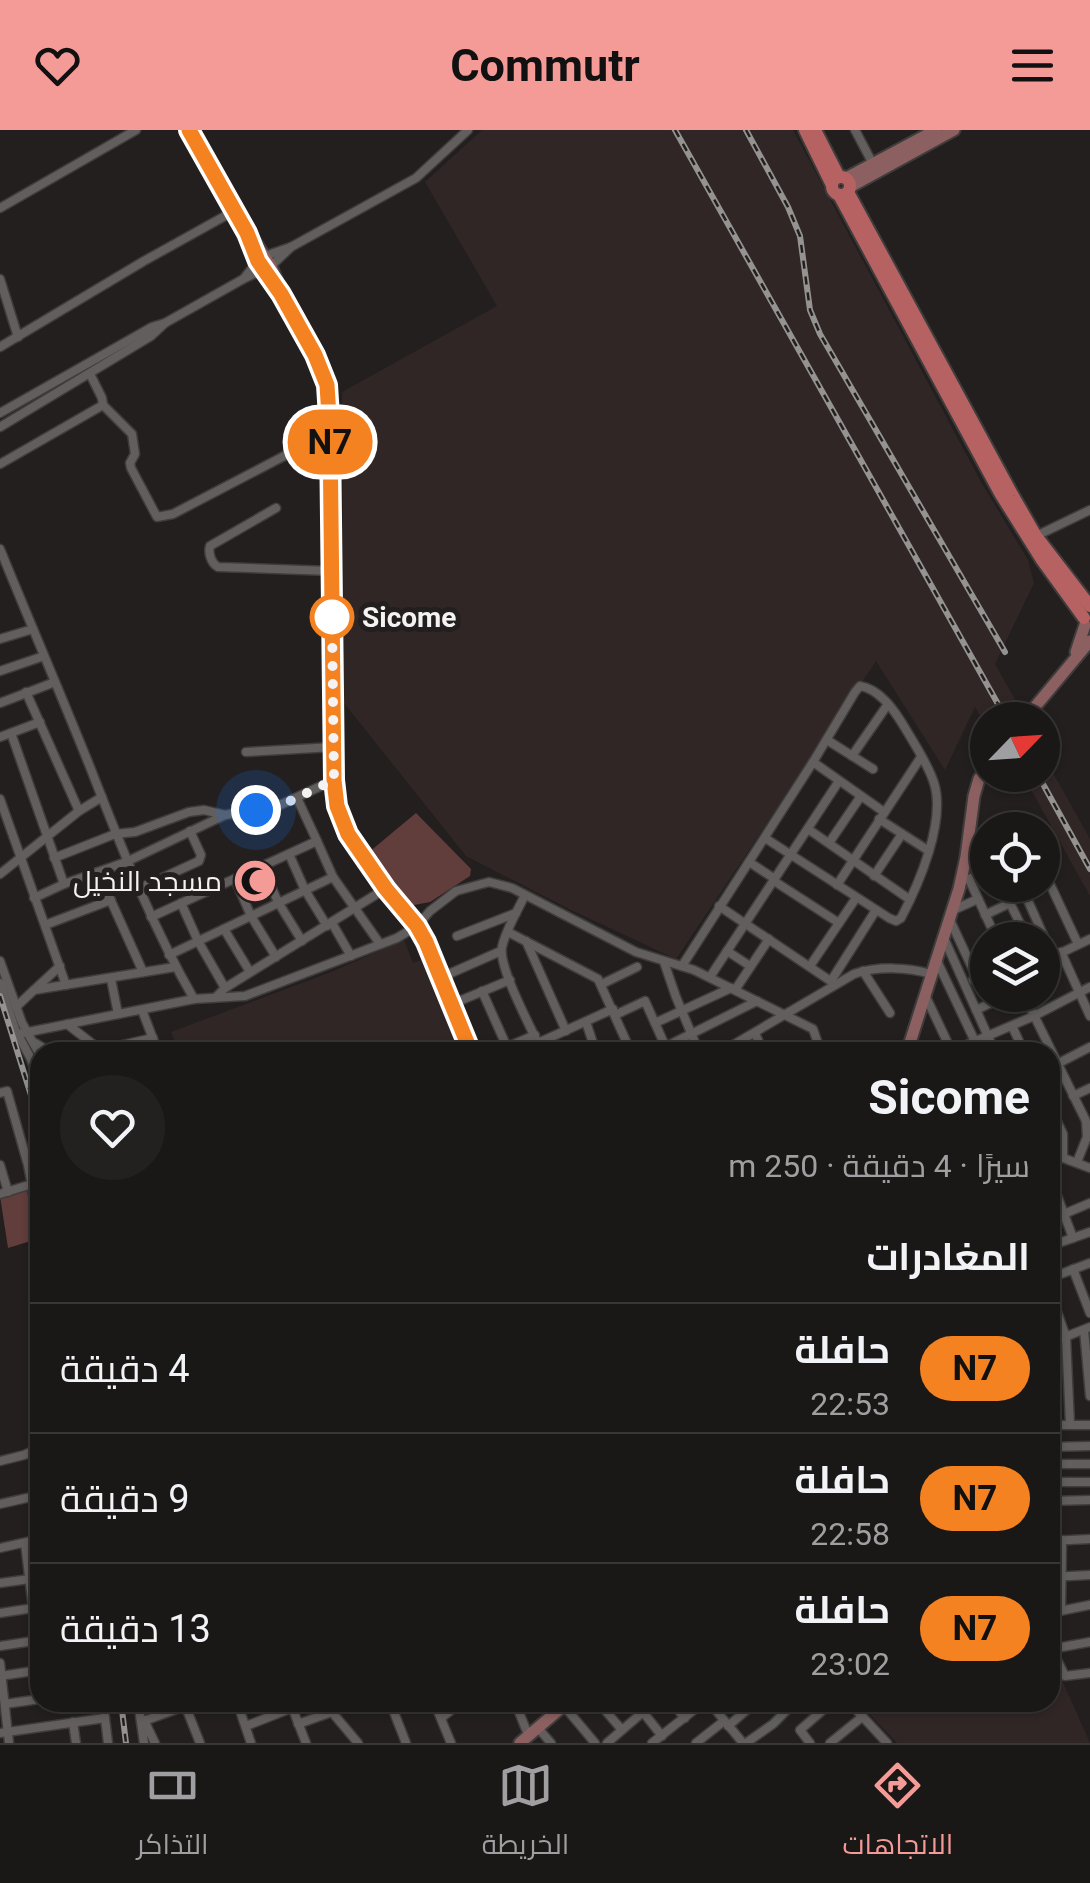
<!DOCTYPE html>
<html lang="ar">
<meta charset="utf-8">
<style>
body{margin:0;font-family:Roboto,Cairo,sans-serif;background:#232020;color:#f1f3f6;direction:rtl;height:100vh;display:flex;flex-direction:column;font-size:38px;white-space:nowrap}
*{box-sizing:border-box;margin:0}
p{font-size:32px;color:#9f9fa1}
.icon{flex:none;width:55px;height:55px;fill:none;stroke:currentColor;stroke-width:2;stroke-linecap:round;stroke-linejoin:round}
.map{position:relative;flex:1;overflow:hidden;direction:ltr}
.details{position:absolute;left:30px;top:912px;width:1030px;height:670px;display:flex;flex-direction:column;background:#1a1717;border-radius:30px;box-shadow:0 2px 8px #0004,0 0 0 2px #383636;direction:rtl}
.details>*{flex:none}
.badge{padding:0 20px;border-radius:32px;font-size:35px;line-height:65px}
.needle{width:65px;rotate:65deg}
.controls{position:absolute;left:970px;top:572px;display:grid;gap:20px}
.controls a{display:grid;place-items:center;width:90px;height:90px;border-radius:50%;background:#1a1717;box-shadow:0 2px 8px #0004,0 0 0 2px #383636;font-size:50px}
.you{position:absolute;width:50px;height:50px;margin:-25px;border:8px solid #fff;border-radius:50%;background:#1a73e8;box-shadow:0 0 0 15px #1a73e833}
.map>.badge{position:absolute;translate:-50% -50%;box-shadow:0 0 0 5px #fff}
h2{padding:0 30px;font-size:38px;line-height:90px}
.round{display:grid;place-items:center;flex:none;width:105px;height:105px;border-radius:52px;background:#232020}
.overview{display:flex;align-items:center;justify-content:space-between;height:170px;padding:0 30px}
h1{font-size:48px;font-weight:700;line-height:75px}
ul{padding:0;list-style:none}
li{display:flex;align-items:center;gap:30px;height:130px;padding:0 30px;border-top:2px solid #383636}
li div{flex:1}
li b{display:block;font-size:38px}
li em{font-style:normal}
li .badge{min-width:110px;font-weight:700;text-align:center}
header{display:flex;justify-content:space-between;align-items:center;height:130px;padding:0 30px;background:#f59b97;color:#111;font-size:45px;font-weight:700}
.dock{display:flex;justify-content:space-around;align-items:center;height:140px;border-top:2px solid #383636;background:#1a1717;font-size:28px;color:#9f9fa1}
.dock a{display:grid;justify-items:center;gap:5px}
.dock .selected{color:#f59b97}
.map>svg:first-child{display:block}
.built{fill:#302625}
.green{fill:#613d3b}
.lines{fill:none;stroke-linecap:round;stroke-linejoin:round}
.street-casing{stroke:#3f3c3c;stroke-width:11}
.secondary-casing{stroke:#3f3c3c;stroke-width:15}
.primary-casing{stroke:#3f3c3c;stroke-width:16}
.street{stroke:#625e5e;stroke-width:8}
.secondary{stroke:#8c6060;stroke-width:11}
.primary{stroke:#b76262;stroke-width:12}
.rail-casing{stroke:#959292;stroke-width:6}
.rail{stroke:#231f1f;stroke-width:2.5;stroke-dasharray:8;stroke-linecap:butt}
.line-casing{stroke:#fff;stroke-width:22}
.line{stroke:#f58220;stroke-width:15}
.walk{stroke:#f4f2f2;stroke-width:10;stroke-dasharray:0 18}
.stop-dot{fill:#fff;stroke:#f58220;stroke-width:5}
.labels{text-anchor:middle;stroke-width:10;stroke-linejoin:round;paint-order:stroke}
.stop-label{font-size:28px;font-weight:bold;fill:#f4f2f2;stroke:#231f1f;text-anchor:start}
.poi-label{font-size:28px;fill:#f4f2f2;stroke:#231f1f;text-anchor:end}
</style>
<header><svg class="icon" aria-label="menu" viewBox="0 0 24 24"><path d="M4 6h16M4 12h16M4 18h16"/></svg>Commutr<svg class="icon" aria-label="heart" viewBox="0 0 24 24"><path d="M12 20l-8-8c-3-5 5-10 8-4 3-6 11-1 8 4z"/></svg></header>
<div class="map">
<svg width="1090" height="1613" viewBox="0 0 1090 1613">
<rect width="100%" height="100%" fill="#231f1f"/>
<g class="built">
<path d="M482,0H793L981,352L1028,430L1034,453L995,534L1021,580L1013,590H988L987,597L975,577L945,640L876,531L676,829L571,780L466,726L344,573L342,262L497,176L425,52Z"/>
<path d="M1043,625L1090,709V766L1023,645H1042Z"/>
<path d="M404,810L413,833L427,828L464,922H179L171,902L331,842Z"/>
<path d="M1050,1523L1090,1613H897L859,1573L1050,1572Z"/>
</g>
<g class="green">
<path d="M416,683L471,739L470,746L430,772L409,776L368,723Z"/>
<path d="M27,1059L34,1110L8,1118L0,1066Z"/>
</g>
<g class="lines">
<g class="street-casing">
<g id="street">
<path d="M855,0L873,34"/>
<path d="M0,78L136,0"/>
<path d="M245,147L258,131L265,126L291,117L416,48L468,0"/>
<path d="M0,149L18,207"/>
<path d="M0,217L144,131L234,81"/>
<path d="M103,275L132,304L135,324L130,333L131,338L157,387L173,384L330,302"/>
<path d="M0,283L152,197L165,193"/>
<path d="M0,297L151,206L165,193L245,148L271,136L291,117"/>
<path d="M0,334L103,275L102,268L90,244"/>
<path d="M276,378L210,416C208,423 211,433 218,437L331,441"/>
<path d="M1036,406L1090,380"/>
<path d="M0,419C29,490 59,560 88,632C120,713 150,793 194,869"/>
<path d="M0,509L33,499"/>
<path d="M0,541L44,526"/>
<path d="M26,562L79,681"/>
<path d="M0,573L55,552"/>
<path d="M11,603L64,754"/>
<path d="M0,607L40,592"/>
<path d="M827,610L873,639"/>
<path d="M246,622L334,617"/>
<path d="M852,626L888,574"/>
<path d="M813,632L884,682"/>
<path d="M0,669L66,855"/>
<path d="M879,689L929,721"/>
<path d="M808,699L909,769"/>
<path d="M317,711L333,747L380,814"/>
<path d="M829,713L861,666"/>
<path d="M289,724L305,760L327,796"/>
<path d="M54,728L115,704L135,702L189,682L204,680L225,685"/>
<path d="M749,732L775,749"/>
<path d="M262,736L278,772L302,811"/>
<path d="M1042,737L1078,814"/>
<path d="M98,742L143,842"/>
<path d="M0,744L79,681L102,667"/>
<path d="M874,746L902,704"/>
<path d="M235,749L251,786L276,827"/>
<path d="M962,749H969L997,810"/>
<path d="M969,749L988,741"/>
<path d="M774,751L839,793"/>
<path d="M837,755L921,627"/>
<path d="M1021,755L1053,827"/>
<path d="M138,759L199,731L201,725L190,701"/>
<path d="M525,765C517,782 506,799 502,817C498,838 533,901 542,922"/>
<path d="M34,768L64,754L126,732L225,685L280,675L334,650"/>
<path d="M181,773L198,811L225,858"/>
<path d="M719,776L835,854"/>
<path d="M951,781L978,769"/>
<path d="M985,785L1010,773L1026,806"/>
<path d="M151,787L317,711L297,668"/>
<path d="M949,788L977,848"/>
<path d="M332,793L351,826"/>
<path d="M45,795L111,770"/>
<path d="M224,799L250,842"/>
<path d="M508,802L598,849L631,922"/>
<path d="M457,806L516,783"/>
<path d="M943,806L995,922"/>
<path d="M526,811L566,901"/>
<path d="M727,821L750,836"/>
<path d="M1061,822L1090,886"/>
<path d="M169,825L333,747"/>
<path d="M0,831L22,893L40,925"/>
<path d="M937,831L980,922"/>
<path d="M664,832L676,867L699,922"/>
<path d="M1042,832L1090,809"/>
<path d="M682,836L813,632L855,562L860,556C880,559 895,581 905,598C915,615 928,634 934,653C946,691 919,754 901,788L896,791L889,788L765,708"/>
<path d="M810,836L856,768"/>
<path d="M863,841L890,883"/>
<path d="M442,847L501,821"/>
<path d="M710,847L839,651"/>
<path d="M111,849L118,884"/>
<path d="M973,850L988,843"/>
<path d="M831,851L876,780"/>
<path d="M0,853L15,899L31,929L40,955"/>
<path d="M602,854L637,837"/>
<path d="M34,860L60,836"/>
<path d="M735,860L769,809"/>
<path d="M482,861L507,917"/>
<path d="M1024,865L1086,991L1087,1007L1077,1032"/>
<path d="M216,867L225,858L385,759"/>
<path d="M926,867L952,922"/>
<path d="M452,874L510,850"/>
<path d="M16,877L34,860L175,837"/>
<path d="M142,880L158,922"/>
<path d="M976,880L1008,865"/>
<path d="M615,885L645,871L668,922"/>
<path d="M586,892L594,916L589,922"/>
<path d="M655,893L731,858"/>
<path d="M67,894L103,922"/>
<path d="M1012,896L1024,922"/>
<path d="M755,903L763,922"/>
<path d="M18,904L194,869L245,866L397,808L417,796L430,781L456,761L489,752L512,758L636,822L694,840L813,899L821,922"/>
<path d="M35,913L50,922"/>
<path d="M538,913L613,879"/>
<path d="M665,917L757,871"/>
<path d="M99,922L100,920L153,908"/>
<path d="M495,922L535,905"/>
<path d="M721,922L854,844C878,836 907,837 931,844"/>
<path d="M950,922L1034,886L1090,857"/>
<path d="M1057,934L1090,917"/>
<path d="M0,963L7,961L28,1035L40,1097"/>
<path d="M1073,966L1090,958"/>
<path d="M1050,977L1063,1004V1027"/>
<path d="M1050,1023L1090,1038"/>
<path d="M0,1035L8,1062"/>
<path d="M1050,1047L1073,1108"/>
<path d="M0,1064L32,1054"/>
<path d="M1064,1084L1090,1073"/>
<path d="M1050,1116L1090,1102"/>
<path d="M1073,1139L1090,1183"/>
<path d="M1050,1148L1090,1133"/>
<path d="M1050,1162L1066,1207L1070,1294"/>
<path d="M1084,1200L1090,1266"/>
<path d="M1050,1213L1090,1197"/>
<path d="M1050,1229L1052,1295"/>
<path d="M1050,1295H1090"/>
<path d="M1050,1317L1090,1316"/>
<path d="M0,1331L24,1325L40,1318"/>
<path d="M1050,1334H1090"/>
<path d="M1050,1352H1090"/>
<path d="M1050,1371L1090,1370"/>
<path d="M0,1374L40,1365"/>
<path d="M1050,1411L1090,1409"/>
<path d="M25,1413L33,1478"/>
<path d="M0,1418L40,1409"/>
<path d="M1050,1447L1090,1445"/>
<path d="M0,1453L30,1449"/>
<path d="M1061,1480L1062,1410"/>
<path d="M0,1483L40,1477"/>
<path d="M1050,1483L1090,1475"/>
<path d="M0,1516L40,1510"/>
<path d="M1050,1516L1065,1546L1090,1543"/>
<path d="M1051,1519L1090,1512"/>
<path d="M0,1533L9,1613"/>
<path d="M0,1546L40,1540"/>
<path d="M103,1572L108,1613"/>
<path d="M138,1572L144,1613"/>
<path d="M237,1572L251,1613"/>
<path d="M290,1572L306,1613"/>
<path d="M390,1572L406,1613"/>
<path d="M434,1572L451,1613"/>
<path d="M515,1572L529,1607"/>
<path d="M598,1572L622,1600"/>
<path d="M635,1572L662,1606"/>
<path d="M671,1572L685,1588"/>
<path d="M709,1572L743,1613"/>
<path d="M849,1572L887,1613"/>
<path d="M5,1574L40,1569"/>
<path d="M185,1575L200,1613"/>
<path d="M564,1576L595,1613"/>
<path d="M331,1581L358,1613"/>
<path d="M441,1588L462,1572"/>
<path d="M144,1590L155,1613"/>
<path d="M144,1591L196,1572"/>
<path d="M73,1592L76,1613"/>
<path d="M298,1594L360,1572"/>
<path d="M246,1596L292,1578"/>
<path d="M728,1596L756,1572"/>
<path d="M538,1598L551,1613"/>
<path d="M0,1603L105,1588"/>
<path d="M607,1613L643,1582"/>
<path d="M652,1613L704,1572"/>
<path d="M696,1613L724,1591"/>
<path d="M746,1613L773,1594L795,1572"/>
<path d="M810,1613L800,1600L832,1572"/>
<path d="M830,1613L862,1587"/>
</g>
</g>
<g class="secondary-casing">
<g id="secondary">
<path d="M189,0L247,103L258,131L281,164L315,225L327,255L330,302L334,660L337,676L348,704L359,722L427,812L471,922"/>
<path d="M846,48L936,0"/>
<path d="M850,57L954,0"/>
<path d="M253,109L271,136L278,154"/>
<path d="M1076,522L1085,495"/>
<path d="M1024,590L1090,511"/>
<path d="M907,922L959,759L966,727L974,666L979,649L988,635"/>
<path d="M520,1613L568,1572"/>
</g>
</g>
<g class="primary-casing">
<g id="primary">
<path d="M805,0L831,53"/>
<path d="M815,0L839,47"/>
<circle cx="841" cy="56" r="9"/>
<path d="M848,62L1013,366L1036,406L1090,476"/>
<path d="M839,65L1000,363L1042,430L1084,488"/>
</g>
</g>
<use href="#street" class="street"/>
<use href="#secondary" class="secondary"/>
<use href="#primary" class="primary"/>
<g class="rail-casing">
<g id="rail">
<path d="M675,0L1007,590"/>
<path d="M746,0L788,77L800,106L810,180L820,204L1005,522"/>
<path d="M1038,645L1090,739"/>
<path d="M0,866L40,994"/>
<path d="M121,1572L126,1613"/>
</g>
</g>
<use href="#rail" class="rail"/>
</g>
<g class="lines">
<g class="line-casing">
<path id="line" d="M189,0L247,103L258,131L281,164L315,225L327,255L330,302L334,650L337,676L348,704L386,759L417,796L426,812L471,922"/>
</g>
<use href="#line" class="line"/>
<path class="walk" d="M256,680L286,673L334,650L332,487"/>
</g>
<defs>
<g id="mosque-disc" transform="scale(2.25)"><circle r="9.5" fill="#f59b97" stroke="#231f1f"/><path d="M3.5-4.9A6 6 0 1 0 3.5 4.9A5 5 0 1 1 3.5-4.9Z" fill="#111"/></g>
</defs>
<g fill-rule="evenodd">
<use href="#mosque-disc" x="255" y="751"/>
</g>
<circle class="stop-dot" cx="332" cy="487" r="20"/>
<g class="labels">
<g class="stop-label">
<text x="362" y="497">Sicome</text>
</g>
<g class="poi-label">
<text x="222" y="761">مسجد النخيل</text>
</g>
</g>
</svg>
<div class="controls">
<a><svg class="needle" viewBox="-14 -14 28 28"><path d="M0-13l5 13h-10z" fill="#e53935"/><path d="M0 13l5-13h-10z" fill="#9f9fa1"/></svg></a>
<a><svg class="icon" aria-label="locate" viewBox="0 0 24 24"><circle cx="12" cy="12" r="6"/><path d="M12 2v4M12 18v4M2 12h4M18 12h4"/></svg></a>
<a><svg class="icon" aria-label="layers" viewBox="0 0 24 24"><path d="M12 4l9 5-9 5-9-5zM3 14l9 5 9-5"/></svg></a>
</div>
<div class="you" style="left:256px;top:680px"></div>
<b class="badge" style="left:330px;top:312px;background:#f58220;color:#111">N7</b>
<section class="details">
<div class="overview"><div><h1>Sicome</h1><p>سيرًا · 4 دقيقة · 250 m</p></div><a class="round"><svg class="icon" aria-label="heart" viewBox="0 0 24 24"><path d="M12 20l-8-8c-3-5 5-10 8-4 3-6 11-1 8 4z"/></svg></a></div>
<h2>المغادرات</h2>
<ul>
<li><span class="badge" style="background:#f58220;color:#111">N7</span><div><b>حافلة</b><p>22:53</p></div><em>4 دقيقة</em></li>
<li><span class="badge" style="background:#f58220;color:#111">N7</span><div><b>حافلة</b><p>22:58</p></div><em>9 دقيقة</em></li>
<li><span class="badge" style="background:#f58220;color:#111">N7</span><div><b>حافلة</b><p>23:02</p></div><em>13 دقيقة</em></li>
</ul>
</section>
</div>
<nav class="dock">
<a class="selected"><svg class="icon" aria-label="directions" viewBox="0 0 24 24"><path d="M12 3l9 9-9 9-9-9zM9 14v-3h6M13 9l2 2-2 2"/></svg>الاتجاهات</a>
<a><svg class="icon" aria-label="map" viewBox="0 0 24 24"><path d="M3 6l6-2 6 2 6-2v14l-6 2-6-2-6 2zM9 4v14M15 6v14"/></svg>الخريطة</a>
<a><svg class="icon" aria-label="tickets" viewBox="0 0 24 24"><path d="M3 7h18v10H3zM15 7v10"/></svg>التذاكر</a>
</nav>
